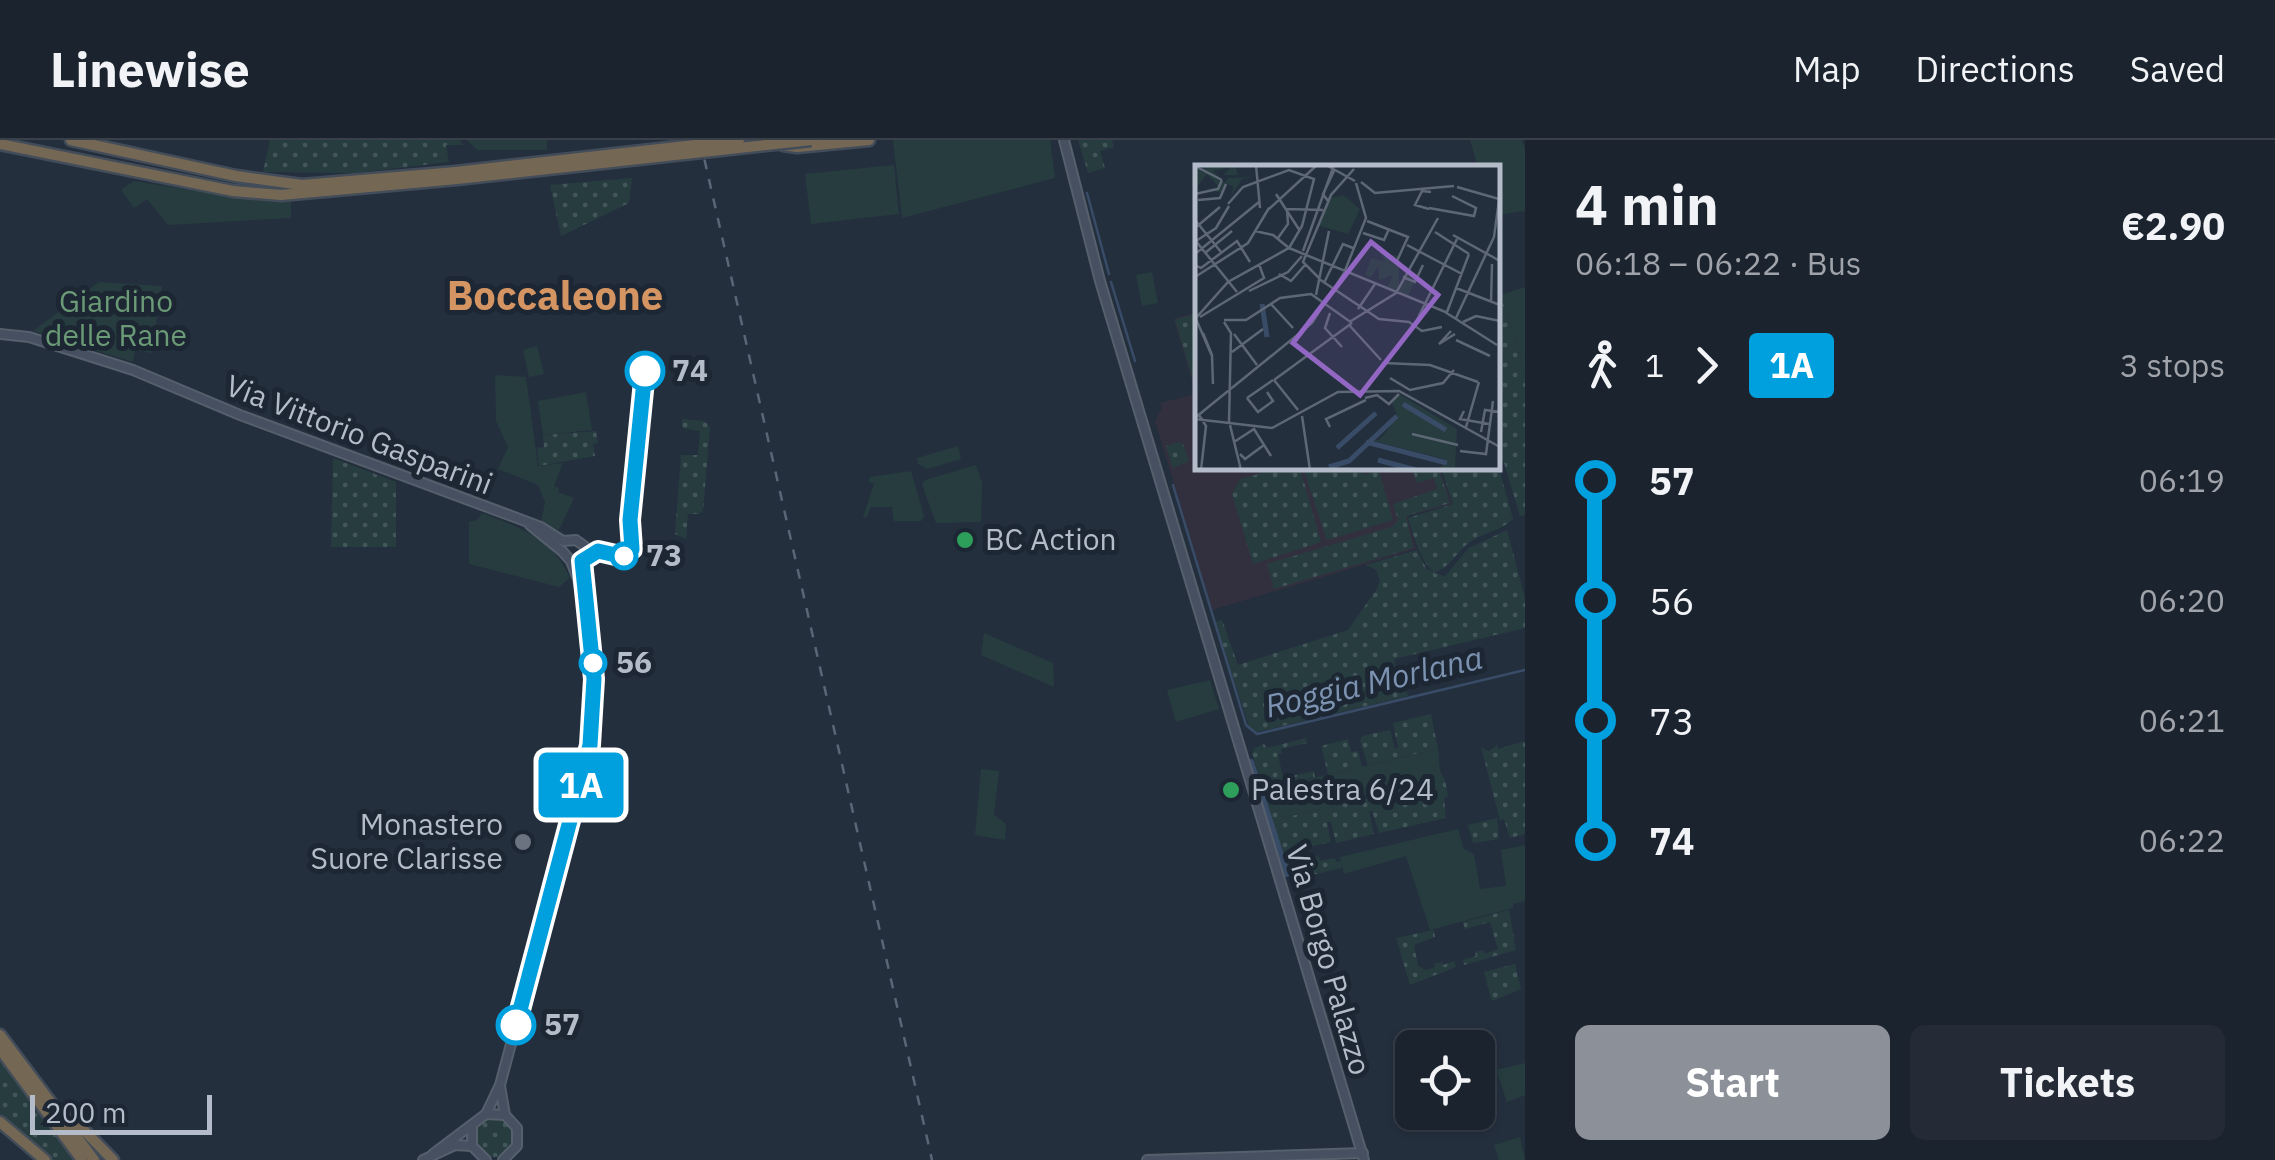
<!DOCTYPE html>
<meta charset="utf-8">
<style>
body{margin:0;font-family:"IBM Plex Sans",sans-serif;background:#242b36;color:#f1f3f6;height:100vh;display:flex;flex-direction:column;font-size:38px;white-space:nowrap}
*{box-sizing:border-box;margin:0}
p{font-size:32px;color:#a0a4aa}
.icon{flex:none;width:55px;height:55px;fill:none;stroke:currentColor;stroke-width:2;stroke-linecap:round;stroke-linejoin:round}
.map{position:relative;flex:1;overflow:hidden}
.panel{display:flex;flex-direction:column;background:#1b232e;width:750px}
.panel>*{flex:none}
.badge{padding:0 20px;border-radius:8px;font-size:35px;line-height:65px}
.buttons{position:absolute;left:1395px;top:890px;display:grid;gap:20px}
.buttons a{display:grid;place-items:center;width:100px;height:100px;border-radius:15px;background:#1b232e;box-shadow:0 2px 8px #0004,0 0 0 2px #39404a;font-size:50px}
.scale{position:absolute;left:30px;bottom:25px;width:182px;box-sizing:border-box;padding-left:10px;border:5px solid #b4bcc9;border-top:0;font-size:28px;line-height:35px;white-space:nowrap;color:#b4bcc9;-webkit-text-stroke:8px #1d2633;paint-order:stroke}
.map>.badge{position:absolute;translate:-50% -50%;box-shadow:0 0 0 5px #fff}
.legs{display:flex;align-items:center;gap:15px;height:110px;padding:0 50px;font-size:32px}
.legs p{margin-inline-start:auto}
.head{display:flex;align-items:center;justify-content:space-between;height:170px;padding:0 50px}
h1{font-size:55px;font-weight:800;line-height:75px}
.button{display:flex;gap:20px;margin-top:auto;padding:20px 50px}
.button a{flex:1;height:115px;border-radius:15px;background:#8c9099;color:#fff;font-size:40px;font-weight:800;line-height:115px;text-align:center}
.button a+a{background:#242b36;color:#f1f3f6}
ul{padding:0 50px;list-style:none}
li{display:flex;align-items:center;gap:35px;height:120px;font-size:38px}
li i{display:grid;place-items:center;width:15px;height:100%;margin:0 12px;background:currentColor}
li i::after{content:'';width:25px;height:25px;margin:-12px;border:8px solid;border-radius:50%;background:#1b232e}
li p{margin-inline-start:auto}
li:first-child i{background:linear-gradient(#0000 50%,currentColor 0)}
li:last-child i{background:linear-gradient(currentColor 50%,#0000 0)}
header{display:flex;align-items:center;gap:60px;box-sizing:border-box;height:140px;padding:0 50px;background:#1b232e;border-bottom:2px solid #39404a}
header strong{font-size:48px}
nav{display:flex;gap:55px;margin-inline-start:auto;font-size:35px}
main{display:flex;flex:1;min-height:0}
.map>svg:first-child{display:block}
.medical{fill:#32303f}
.grass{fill:url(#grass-dots)}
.park{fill:#263c3f}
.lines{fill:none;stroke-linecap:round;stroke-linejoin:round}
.stream{stroke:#394c67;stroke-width:2.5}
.canal{stroke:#394c67;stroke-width:6}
.secondary-casing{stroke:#565f6c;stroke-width:12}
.highway-casing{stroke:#434c59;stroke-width:15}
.secondary{stroke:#465061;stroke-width:8}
.highway{stroke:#746855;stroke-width:10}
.rail{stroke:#5a6575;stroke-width:2.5;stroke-dasharray:10 10;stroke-linecap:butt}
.highway-bridge-casing{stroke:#434c59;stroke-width:15;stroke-linecap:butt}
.highway-bridge{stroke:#746855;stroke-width:10}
.line-1-casing{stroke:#fff;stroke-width:22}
.line-1{stroke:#00a0de;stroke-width:15}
.stop-1-dot{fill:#fff;stroke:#00a0de;stroke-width:5}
.leisure-dot{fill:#2e9e5b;stroke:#1d2633;stroke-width:4}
.worship-dot{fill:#6b7280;stroke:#1d2633;stroke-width:4}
.labels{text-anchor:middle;stroke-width:10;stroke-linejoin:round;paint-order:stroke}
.park-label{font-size:30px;fill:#6b9a76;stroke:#1d2633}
.stop-label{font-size:30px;font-weight:bold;fill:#b4bcc9;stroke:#1d2633;text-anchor:start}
.street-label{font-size:30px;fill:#b4bcc9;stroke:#1d2633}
.poi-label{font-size:30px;fill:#b4bcc9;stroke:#1d2633;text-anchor:start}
.water-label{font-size:32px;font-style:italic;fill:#7c92b1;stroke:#1d2633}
.district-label{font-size:40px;font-weight:bold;fill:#d59563;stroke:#1d2633}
.inset-river{fill:none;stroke:#394c67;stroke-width:5}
.inset-road{fill:none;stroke:#5e6776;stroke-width:2.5}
.view{fill:#9266c3;fill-opacity:0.15;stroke:#9266c3;stroke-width:5}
.inset-edge{fill:none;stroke:#b4bcc9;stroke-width:5}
</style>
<header>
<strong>Linewise</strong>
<nav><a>Map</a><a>Directions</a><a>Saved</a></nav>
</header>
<main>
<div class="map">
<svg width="1525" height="1020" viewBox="0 0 1525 1020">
<defs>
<pattern id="grass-dots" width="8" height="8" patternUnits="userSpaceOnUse" patternTransform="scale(2.5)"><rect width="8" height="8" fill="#263c3f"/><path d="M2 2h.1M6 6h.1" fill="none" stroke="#435659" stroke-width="1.8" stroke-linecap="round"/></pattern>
</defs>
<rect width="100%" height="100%" fill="#242f3e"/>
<path class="medical" d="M1197,172L1198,328H1439L1452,364L1407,376L1416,409L1212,470L1155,281L1162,268L1160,263L1196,254L1174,179Z"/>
<g class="grass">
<path d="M270,0H460L463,5H446L449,22L356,33L263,32Z"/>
<path d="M1078,0H1112L1114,7L1100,11L1105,28L1088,33Z"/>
<path d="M632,38L629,63L561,96L550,45Z"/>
<path d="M1501,155L1525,234V375L1520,376L1498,303V156Z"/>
<path d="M1197,173V213L1192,215L1197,232V253L1175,180Z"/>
<path d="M682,279L705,281L710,288L703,371L699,374H688L686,399L675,394L681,315H698L700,291L682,288Z"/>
<path d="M596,291L598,303L593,304L595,316L539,326L537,308L544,307L543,295Z"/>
<path d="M1178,302L1183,304L1189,321L1173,328L1166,306Z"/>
<path d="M333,318L396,342V407H331Z"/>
<path d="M1498,325L1513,379C1501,391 1484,392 1470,402C1456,412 1451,427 1434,433L1445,436L1469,408L1507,390L1525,458V488L1394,519L1396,532L1402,534L1408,556L1257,592L1250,589L1215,482L1222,480L1238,525L1348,490L1377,449L1380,440L1376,430L1366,425L1417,410L1426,428L1434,432C1420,421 1414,396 1408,378L1453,364L1441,328H1498Z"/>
<path d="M1280,328H1300L1321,402L1253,424L1232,354L1240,339Z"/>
<path d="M1303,328H1361L1364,335L1372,332L1370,328H1378L1393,380L1327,400Z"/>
<path d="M1412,328H1438L1450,363L1406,376L1413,408L1274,449L1267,424L1392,387L1398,380L1393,364L1437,349L1434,338L1417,343Z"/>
<path d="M1431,574L1438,609L1368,625L1360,601L1362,596L1390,590L1395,609L1398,608L1393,583Z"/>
<path d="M1306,598L1307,603L1281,609L1282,613L1278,614L1282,634L1287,637L1314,631L1315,637L1274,647L1282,678L1445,640L1448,656L1444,658L1446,678L1379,693L1372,671H1369L1374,694L1336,703L1331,682H1327L1331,702L1290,711L1293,725L1300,732L1309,728L1318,715L1320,721L1335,718L1336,722L1341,721L1342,728L1290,740L1252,613L1255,608L1264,604L1267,608Z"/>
<path d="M1348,599L1351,612L1358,611L1362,627L1328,634L1321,606Z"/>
<path d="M1525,601V694L1510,698L1504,679L1500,680L1481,607L1489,611L1497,605L1498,609Z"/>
<path d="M1497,678L1499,699L1473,703L1468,685Z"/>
<path d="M1509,770L1516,810L1464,825L1463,820L1476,816L1475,812L1483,810L1485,814L1498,809L1490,782L1465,789L1463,782Z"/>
<path d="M1434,790L1435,797L1414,805L1418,826L1426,830L1435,827L1434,823L1442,822L1443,825L1454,821L1456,827L1410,845L1396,798Z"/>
<path d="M1515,824L1521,849L1492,861L1484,832Z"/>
<path d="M0,915L77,1020H51L0,979Z"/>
<circle cx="495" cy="997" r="20"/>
</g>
<g class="park">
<path d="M467,0H547V10H477Z"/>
<path d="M893,0H1050L1055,38L902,78Z"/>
<path d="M1470,0H1522L1525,9V71L1498,75V28L1478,27Z"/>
<path d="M894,25L899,74L811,84L805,34Z"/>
<path d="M134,41L239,58L291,60V78L168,85L147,59L134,68L121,50Z"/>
<path d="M1152,132L1158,163L1142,166L1136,135Z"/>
<path d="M99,142L162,146L151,213L135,210L133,222L33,191Z"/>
<path d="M1525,147V234L1501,155Z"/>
<path d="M537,206L544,234L529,237L523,210Z"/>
<path d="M495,235L526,237L538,326L563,323L554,346L559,348L558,352L574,358L559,390L541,383L545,362L538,345L498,329L508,307L496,281Z"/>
<path d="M586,252L592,290L543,295L538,261Z"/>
<path d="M958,306L961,319L927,329L918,324L917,318Z"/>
<path d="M976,325L982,342L981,382L936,383L922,345L925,340Z"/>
<path d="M911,331L924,376L921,381H894L892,367H871L867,377H863L874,344L869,342L870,337Z"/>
<path d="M482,373C520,388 553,398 570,438L559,447L469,424V382L477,380Z"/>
<path d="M984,493L1053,523L1054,547L981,515Z"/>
<path d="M1210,540L1219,569L1176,582L1167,550Z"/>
<path d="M1438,609L1440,631L1445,640L1282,678L1274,647Z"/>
<path d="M981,629L999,631L994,675L1006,684L1005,700L975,695Z"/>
<path d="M1458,689L1464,709L1474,714L1480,749L1506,746L1501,710L1525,705V761L1513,764V768L1430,790L1406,716L1344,734L1340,717Z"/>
<path d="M1525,923V955L1507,962L1496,930Z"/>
<path d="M1520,997L1525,1020H1499L1494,1005Z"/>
</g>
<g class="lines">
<g class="stream">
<path d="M1087,53L1109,134"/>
<path d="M1111,142L1135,221"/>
<path d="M1173,345L1246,585L1257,594L1525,530"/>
</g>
<path class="canal" d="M1251,622L1287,734"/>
<g class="secondary-casing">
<g id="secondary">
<path d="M1064,0L1100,141L1364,1020"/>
<path d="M0,194L29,197L133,230L240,275L541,387L563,401L576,400L587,408V416L582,421H571"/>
<path d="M582,421L584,452"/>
<path d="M500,946L505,975"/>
<path d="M486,974L505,975L517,988V1006L503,1020"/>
<path d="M472,987V1006L486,1020"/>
<path d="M433,1014L486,974L500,945L587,621L594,580L592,517L578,439L571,421L562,411L530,385"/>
<path d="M423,1020L455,1005L472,1006"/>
<path d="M1147,1020L1363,1013"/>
</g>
</g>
<g class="highway-casing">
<g id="highway">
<path d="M71,0L236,36L302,45L456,32"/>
<path d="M0,4L233,51L281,55L457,39"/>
<path d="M783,5L797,7L869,0"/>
<path d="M0,895L94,1020"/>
<path d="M0,909L82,1020"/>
<path d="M72,978L113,1020"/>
<path d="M0,982L45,1020"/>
</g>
</g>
<use href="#secondary" class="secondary"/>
<use href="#highway" class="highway"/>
<path class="rail" d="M700,0L932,1020"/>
<g class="highway-bridge-casing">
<g id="highway-bridge">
<path d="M456,32L739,0"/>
<path d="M457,39L811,0"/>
</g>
</g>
<use href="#highway-bridge" class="highway-bridge"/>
</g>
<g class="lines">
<g class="line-1-casing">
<path id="line-1" d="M516,885L590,605L594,539L582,421L598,411L620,416L632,409L630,380L645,231"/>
</g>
<use href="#line-1" class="line-1"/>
</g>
<g class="stop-1-dot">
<circle cx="645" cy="231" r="18"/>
<circle cx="624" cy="416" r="12"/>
<circle cx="593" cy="523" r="12"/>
<circle cx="516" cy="885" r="18"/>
</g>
<g class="leisure-dot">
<circle cx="965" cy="400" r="10"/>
<circle cx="1231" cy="650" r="10"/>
</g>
<circle class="worship-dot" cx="523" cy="702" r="10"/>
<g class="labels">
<g class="park-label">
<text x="116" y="172">Giardino<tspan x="116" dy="34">delle Rane</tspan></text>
</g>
<g class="stop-label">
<text x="672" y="241">74</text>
<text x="646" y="426">73</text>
<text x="616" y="533">56</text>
<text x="544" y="895">57</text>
</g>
<g class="street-label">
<text transform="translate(359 295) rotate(21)" y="10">Via Vittorio Gasparini</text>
<text transform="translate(1328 820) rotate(74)" y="10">Via Borgo Palazzo</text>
</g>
<g class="poi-label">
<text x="985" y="410">BC Action</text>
<text x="1251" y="660">Palestra 6/24</text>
<text x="503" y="695" text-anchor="end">Monastero<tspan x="503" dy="34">Suore Clarisse</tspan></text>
</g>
<g class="water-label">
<text transform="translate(1374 542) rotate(-13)" y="11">Roggia Morlana</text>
</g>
<g class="district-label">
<text x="555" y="170">Boccaleone</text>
</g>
</g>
<g transform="translate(1195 25)">
<rect width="305" height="305" fill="#242f3e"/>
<path d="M5,0H40L43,10H29L36,2L18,6L29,18L33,13L57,12L47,14L34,34L39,22L31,18L27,28L11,24L24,22L12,9L1,23L0,1L12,4ZM185,87L204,91V125L214,107L223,109L213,131L192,122L198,110L184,115L183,101L176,112L170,110L176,93L190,97ZM204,229L262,264L260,304L243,305L253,295L175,275H184L203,252L197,238Z" fill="#263c3f"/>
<path d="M148,30L165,44L153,69L122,60L136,33Z" fill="#263c3f"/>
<path class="inset-river" d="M67,139L72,172M208,239L251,265M171,277L252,298M142,283L181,248M183,295L221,305M134,302L154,296L202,251"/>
<path class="inset-road" d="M61,0L65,43M131,0L160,16M0,1L27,15M166,17L180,28L259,21M262,22L304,34M0,29L23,24L27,15M81,29L105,66M3,35L25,33L31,19M133,36L128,29L140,4M33,39L48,22L94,5L119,14L107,61L94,83L78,70L60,66M234,43L279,51L281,43L257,31M74,44L122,0M234,44L220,40L227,26L236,27M0,55L26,87M172,56L213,72L201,98L212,104M0,63L25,42M240,67L274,89M168,68L189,75L194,64M258,70L305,96M83,73L93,59L92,44L128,45M0,75L42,127M1,76L21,63L34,41M212,80L267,109M108,86L139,0M10,88L37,66M0,89L64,37M0,100L6,103L42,76L55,97M84,109L96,116L110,100M0,112L53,78L74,43M208,112L220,117L228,100M124,113L108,97L136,30L159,4M124,114L184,154L214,157L227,166L247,162M129,118L148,79L158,83M261,123L305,140M54,126L93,107L107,91M121,130L134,66M296,138L297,99M76,139L98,163M163,144L180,119M250,147L302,180M252,147L274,89M135,148L130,163L147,182M5,152L69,113L64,99M261,153L299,72L304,35M0,154L33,117L94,83L253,148M1,154L17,191L18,219L17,190L8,168M29,155H51L85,133L116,129L157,158M156,156L201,128L243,53M29,157L36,168L34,257M268,157L281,151L305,156M220,159L262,74M155,161L186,195M256,166L244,179L260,169M39,169L62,200M261,175L295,191M37,187L68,164M189,198L235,200L283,217M195,213L215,225L248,218L259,205M79,215L157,158M79,215L103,245M52,233L63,247L78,236L72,227M52,233L78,215M170,233L182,230L194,239L204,229M269,246L265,254L294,259M4,250L11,261L6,305M107,251L115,305M1,252L117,158L149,108L171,53L161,18M0,254L77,263L143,227L204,226L305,282M35,260L46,305M135,262L131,254L171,235M271,262L284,217M286,267L290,245L305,247M217,269L263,280M39,277L59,264L76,291M265,286L291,289L298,236M45,289L50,294L69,280"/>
<path class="view" d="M176,77L243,130L165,230L98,178Z"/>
<rect width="305" height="305" class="inset-edge"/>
</g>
</svg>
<div class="buttons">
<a><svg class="icon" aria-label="locate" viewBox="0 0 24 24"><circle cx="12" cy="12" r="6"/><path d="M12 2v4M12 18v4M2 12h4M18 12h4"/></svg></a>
</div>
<div class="scale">200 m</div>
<b class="badge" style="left:581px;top:645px;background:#00a0de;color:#fff">1A</b>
</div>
<section class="panel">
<div class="head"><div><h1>4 min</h1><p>06:18 – 06:22 · Bus</p></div><b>€2.90</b></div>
<div class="legs"><svg class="icon" aria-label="walk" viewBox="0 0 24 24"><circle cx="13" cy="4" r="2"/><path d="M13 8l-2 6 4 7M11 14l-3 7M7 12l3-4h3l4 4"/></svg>1<svg class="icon" aria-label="forward" viewBox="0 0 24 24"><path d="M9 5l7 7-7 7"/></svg><b class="badge" style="background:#00a0de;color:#fff">1A</b><p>3 stops</p></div>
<ul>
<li><i style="color:#00a0de"></i><b>57</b><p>06:19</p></li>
<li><i style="color:#00a0de"></i><span>56</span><p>06:20</p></li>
<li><i style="color:#00a0de"></i><span>73</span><p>06:21</p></li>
<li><i style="color:#00a0de"></i><b>74</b><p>06:22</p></li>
</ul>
<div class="button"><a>Start</a><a>Tickets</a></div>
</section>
</main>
